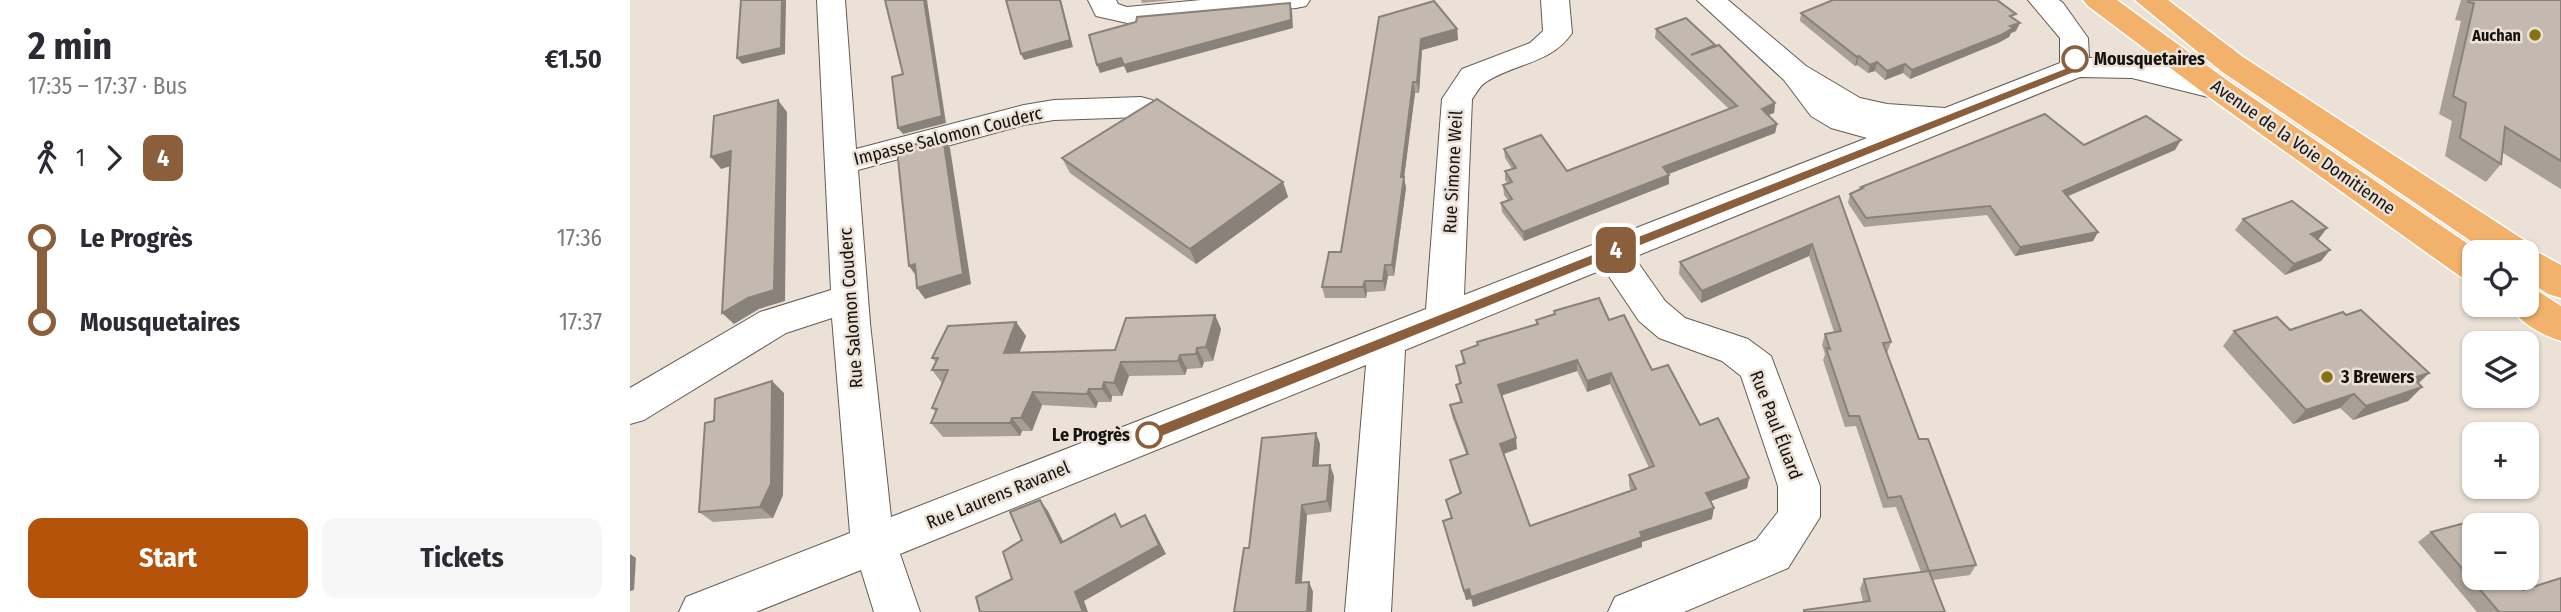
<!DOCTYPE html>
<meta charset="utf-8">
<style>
body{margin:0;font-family:"Fira Sans Condensed",sans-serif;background:#f7f7f7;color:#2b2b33;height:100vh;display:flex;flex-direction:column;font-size:26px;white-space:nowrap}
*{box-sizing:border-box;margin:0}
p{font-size:23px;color:#7c7c81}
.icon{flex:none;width:38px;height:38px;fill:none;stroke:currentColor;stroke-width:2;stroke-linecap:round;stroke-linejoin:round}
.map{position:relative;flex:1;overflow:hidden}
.sheet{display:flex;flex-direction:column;background:#fff;width:630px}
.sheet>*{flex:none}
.badge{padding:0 14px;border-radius:10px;font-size:24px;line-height:46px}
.controls{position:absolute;left:1832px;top:240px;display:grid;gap:14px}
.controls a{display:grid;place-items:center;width:77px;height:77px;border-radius:14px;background:#fff;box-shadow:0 2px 5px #0004;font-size:35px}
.map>.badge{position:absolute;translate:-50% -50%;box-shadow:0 0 0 4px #fff}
.legs{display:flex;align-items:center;gap:10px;height:77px;padding:0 28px;font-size:23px}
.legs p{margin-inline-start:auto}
.overview{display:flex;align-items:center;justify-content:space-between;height:119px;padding:0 28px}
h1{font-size:38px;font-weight:700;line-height:52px}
.cta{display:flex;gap:14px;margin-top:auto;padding:14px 28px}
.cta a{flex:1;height:80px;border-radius:14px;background:#b45309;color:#fff;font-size:28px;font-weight:700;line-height:80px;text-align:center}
.cta a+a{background:#f7f7f7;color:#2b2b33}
ul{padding:0 28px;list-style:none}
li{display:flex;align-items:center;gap:24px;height:84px;font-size:26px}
li i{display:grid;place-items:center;width:10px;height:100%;margin:0 9px;background:currentColor}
li i::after{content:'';width:18px;height:18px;margin:-9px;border:5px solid;border-radius:50%;background:#fff}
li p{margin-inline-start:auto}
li:first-child i{background:linear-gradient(#0000 50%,currentColor 0)}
li:last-child i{background:linear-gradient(currentColor 50%,#0000 0)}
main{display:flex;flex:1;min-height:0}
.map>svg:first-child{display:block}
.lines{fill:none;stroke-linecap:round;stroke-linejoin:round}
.street-casing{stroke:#645b52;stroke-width:2}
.primary-casing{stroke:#fff;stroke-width:3}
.street{fill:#fff;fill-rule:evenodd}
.primary{fill:#f2b26b;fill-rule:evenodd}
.wall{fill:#a89f96;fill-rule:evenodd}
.shaded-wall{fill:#88827a}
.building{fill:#c3b9ae;stroke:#88827a;stroke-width:2;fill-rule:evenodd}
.line-1{fill:#8b5e3c;stroke:#fff;stroke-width:2}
.poi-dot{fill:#877112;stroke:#ebe1d6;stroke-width:2.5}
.stop-1-dot{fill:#fff;stroke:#8b5e3c;stroke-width:3.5}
.labels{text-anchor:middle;stroke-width:5;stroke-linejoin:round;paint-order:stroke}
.far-poi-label{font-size:16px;font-weight:bold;fill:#16120f;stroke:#ebe1d6;text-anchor:end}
.stop-label{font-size:18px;font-weight:bold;fill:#16120f;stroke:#ebe1d6;text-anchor:start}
.street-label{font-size:18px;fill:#16120f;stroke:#ebe1d6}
.poi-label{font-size:18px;font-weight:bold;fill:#16120f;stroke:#ebe1d6;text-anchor:start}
</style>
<main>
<section class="sheet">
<div class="overview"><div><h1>2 min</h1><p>17:35 – 17:37 · Bus</p></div><b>€1.50</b></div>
<div class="legs"><svg class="icon" aria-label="walk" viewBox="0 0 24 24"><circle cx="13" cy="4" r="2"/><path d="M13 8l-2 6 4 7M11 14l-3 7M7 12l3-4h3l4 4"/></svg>1<svg class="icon" aria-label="forward" viewBox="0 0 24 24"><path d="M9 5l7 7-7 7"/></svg><b class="badge" style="background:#8b5e3c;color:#fff">4</b></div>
<ul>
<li><i style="color:#8b5e3c"></i><b>Le Progrès</b><p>17:36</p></li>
<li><i style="color:#8b5e3c"></i><b>Mousquetaires</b><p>17:37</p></li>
</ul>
<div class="cta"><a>Start</a><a>Tickets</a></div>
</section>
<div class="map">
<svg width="1931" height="612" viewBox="0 0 1931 612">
<rect width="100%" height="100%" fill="#ebe1d6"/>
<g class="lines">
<g class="street-casing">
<g id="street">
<path d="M187,0H215L226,149L394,105L424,100L511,97L522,100L526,107L522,114L511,117L424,120L394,125L228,170L240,323L261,517L796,309L812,99L832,69L900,43L913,31L911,0H939L942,33C921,64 885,63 856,82C850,85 846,94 842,99L834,295L1237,138L1201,128L1181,116L1154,80L1067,0H1098L1176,66L1230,98L1257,104L1315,108L1430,63V38L1398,0H1429L1433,3L1458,38L1459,58C1508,55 1555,71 1601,83L1605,90L1601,97L1590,100L1502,78L1450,77L1004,257L1035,301L1055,318L1118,339L1141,356L1190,486V517L1158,568L1054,612H978L985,597L1126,540L1148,512V486L1111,376L1092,361L1029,338L1009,321L974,269L775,350L761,612H715L736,365L270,554L290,612H244L231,570L126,612H49L56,597L220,533L202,318L156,333L14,420L0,424V388L130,312L201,290Z"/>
<path d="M458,0H486L488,4L497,7L571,0H680L676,6L666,8L497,23L466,16Z"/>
</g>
</g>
<g class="primary-casing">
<g id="primary">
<path d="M1453,0H1487L1601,83L1850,252H1844V281L1831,277L1579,97L1458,6Z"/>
<path d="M1505,0H1538L1613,57L1897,242L1900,248L1931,265V298L1918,294L1897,280V252H1857L1591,71Z"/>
<path d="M1897,288L1911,293L1931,306V341C1912,335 1888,322 1879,304H1897Z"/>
</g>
</g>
<use href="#street" class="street"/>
<use href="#primary" class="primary"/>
</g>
<g class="wall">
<path d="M511,0H543L512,3Z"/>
<path d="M1831,0H1931V189L1873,153L1871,164L1856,182L1815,156L1822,121L1809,114L1831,21L1825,20Z"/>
<path d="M1171,13L1384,18L1386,31L1381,33L1379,37L1368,43L1280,79L1273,73L1255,80L1245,71L1238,73L1227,65L1225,66L1170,21Z"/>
<path d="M749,17L827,29L828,40L792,50L789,93H785L774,178L776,188L764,276H758L755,291L737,292L736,298H695L692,287L711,252Z"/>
<path d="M1026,29L1085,47L1145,103L1144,113L1138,115L1147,124L1145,133L1039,174V184L894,241L872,212L871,203L878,200L874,195L873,185L878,184L875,180V171L882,169L875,158L874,149L937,171L1099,109L1025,38Z"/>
<path d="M1454,145L1545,150L1437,196L1468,232L1463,241L1385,256L1357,215L1234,227L1218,203L1220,194L1230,189L1231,187Z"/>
<path d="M432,158L653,182L658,197L566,264L440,173Z"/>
<path d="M1209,196L1261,342L1257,353L1289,439L1346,565L1340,575L1303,580L1315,612H1173L1174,610L1233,602L1230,589L1234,579L1291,572L1266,507L1253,508L1226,426L1215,427L1193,360L1195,354L1192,345L1195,334L1204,332L1179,256L1071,303L1049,274L1050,262Z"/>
<path d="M1613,219L1688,240L1700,250L1691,261L1655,275L1605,230Z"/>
<path d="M924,311L979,320L1070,425L1119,478L1117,488L1081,501L1082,519L1012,542V547L843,607L841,599L836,600L813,521L821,518L816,500L830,494L822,470L820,460L836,454L822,416L820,405L830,402L826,385L829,383L826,366L833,364L831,351L847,345V342L906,324V320L924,314ZM947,371L957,392L980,384L1019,468L999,475V485L1001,491L900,526L873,454L887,449L871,396Z"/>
<path d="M585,315L591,329L583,361L574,362L572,368L557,369L555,375L499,376L492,396H482L481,402H468L466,408L412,405L402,431H392L390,436L313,437L301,423L306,412L302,408L312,383L302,370L306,363L302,358L386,322L396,336L389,352L485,350Z"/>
<path d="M1604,331L1799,373L1788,384L1792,387L1778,401L1723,420L1710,408L1663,424L1593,346Z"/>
<path d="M154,393L153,495L143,518L83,522L69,512L84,421Z"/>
<path d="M686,433L690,444L688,466L704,476L701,512L677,515L671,583L679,582L683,592L619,548Z"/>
<path d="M1801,532L1893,590L1931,612H1847L1788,542Z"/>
</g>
<g class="shaded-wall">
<path d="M152,0H156L155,54L112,64L107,58Z"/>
<path d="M294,0H297L316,123L273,134L268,128Z"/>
<path d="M430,0H431L443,47L394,60L391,54Z"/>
<path d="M660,3L662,11L663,28L497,73L494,66L470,73L467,65Z"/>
<path d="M1390,23L1386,31L1381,33L1379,37L1368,43L1280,79L1282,70L1380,26Z"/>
<path d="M827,29L828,40L792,50L789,93L787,82L791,39Z"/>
<path d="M1229,56L1227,65L1225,66L1227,57Z"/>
<path d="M1247,62L1245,71L1238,73L1240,65Z"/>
<path d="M1275,64L1273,73L1255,80L1257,71Z"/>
<path d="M783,82L785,93L774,178L776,188L764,276L762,265L771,177Z"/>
<path d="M148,100L157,112L155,301L129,309L104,324L92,313Z"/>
<path d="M1145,103L1144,113L1131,118L1132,109Z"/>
<path d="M1147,124L1145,133L1033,176V167Z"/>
<path d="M313,137L320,148L341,284L295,299L287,288Z"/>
<path d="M1551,140L1545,150L1429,200L1433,191Z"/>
<path d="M101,151L111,163L91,169L81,157Z"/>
<path d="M1039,175V184L894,241L893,232Z"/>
<path d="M653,182L658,197L566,264L560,249Z"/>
<path d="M1697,228L1688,240L1681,234Z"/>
<path d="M1468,232L1463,241L1385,256L1390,247Z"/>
<path d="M1182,244L1179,256L1071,303L1072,291Z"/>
<path d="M1700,250L1691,261L1655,275L1664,264Z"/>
<path d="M285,264L287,277L279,266Z"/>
<path d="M755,265L758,276L755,291L753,281Z"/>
<path d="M735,281L737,292L736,298L733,287Z"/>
<path d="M585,315L591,329L583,361L576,347Z"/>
<path d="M386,322L396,336L384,367L374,353Z"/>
<path d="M567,348L574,362L572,368L566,354Z"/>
<path d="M550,355L557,369L555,375L548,361Z"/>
<path d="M947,360V371L869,396L868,385Z"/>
<path d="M491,362L499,376L492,396L484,383Z"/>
<path d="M981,373L980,384L957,392V381Z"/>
<path d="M1799,373L1784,387L1783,378Z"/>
<path d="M142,381L154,393L153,495L143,518L130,507Z"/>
<path d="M474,382L482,396L481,402L472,389Z"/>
<path d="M1792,387L1778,401L1723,420L1736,406Z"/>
<path d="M459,389L468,402L466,408L457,394Z"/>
<path d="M403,392L412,405L402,431L391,418Z"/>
<path d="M1724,394L1710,408L1663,424L1676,410Z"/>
<path d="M382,418L392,431L390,436L380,423Z"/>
<path d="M686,433L690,444L688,477L683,466Z"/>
<path d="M886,438L887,449L871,455L870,444Z"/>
<path d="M700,465L704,476L701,512L697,501Z"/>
<path d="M1119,478L1117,488L1075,503L1076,493Z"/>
<path d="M410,500L418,511L439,553L431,543Z"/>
<path d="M672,505L677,515L671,593L666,583Z"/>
<path d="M1084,508L1082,519L1012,542V547L843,607L841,597L1010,532Z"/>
<path d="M515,515L521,525L536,554L454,601L458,612H453L445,592Z"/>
<path d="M0,554L6,558L4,590L0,591Z"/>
<path d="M679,582L683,592L682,612H677Z"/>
<path d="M839,589L841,599L836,600L834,591Z"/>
</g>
<g class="building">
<path d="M111,0H152L151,48L107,58Z"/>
<path d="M255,0H294L312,116L268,128L262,77L273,74Z"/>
<path d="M376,0H430L440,40L391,54Z"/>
<path d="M1203,0H1367L1386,14L1380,16L1390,23L1380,26L1383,28L1371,35L1282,70L1275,64L1257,71L1247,62L1240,65L1229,56L1227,57L1171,13Z"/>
<path d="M1839,0H1931V161L1875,127L1871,164L1830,138L1836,103L1823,96L1844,3L1838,2Z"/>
<path d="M804,1L827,29L791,39L787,82H783L771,177H774L762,265H755L753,281H735L733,287H692L699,252H711L749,17Z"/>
<path d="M660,3L661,20L494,65L491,58L467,65L459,35L506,22L507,17Z"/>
<path d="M1056,18L1085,45L1061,55L1089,45L1145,103L1132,109L1147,124L1033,167L1039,175L893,232L871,203L882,199L873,185L882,182L875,171L886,168L874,149L911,135L937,171L1107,106L1026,29Z"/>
<path d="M527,99L653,182L560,249L432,158Z"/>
<path d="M148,100L144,290L118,298L92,313L101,151L81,157L84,116Z"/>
<path d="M1415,114L1454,145L1516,116L1551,140L1433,191L1468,232L1390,247L1360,206L1236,218L1220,194L1233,188L1231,187Z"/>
<path d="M313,137L333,274L287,288L285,264L279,266L267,149Z"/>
<path d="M1209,196L1261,342L1253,343L1289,439H1298L1346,565L1299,571L1271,496L1258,498L1229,416H1219L1196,348L1200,349L1195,334L1211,331L1182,244L1072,291L1050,262Z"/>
<path d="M1662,201L1697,228L1681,234L1700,250L1664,264L1613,219Z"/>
<path d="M969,298L979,320L994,315L1022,370L1038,365L1070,425L1088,418L1119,478L1076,493L1084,508L1010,532L1012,537L841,597L839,589L834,591L813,521L822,518L816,500L831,493L820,460L838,454L820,405L832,402L826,385L831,383L826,366L835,363L831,351L848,345L847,342L908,324L906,320L925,314L924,311ZM947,360L957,381L981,373L1024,466L999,475L1006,489L900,526L870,444L886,438L868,385Z"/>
<path d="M1731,310L1799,373L1783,378L1792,387L1736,406L1724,394L1676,410L1604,331L1647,317L1660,330L1713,312L1716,315Z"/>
<path d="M585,315L576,347L567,348L566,354L550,355L548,361L491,362L484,383L474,382L472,389H459L457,394L403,392L391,418H382L380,423H301L307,409L302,408L318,370H302L308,358H302L318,326L386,322L374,353L485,350L496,318Z"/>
<path d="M142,381L141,484L130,507L69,512L75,423L84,421L85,399Z"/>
<path d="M686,433L683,466L700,465L697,501L672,505L666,583L679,582L677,612H604L614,548H619L632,438Z"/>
<path d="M410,500L431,543L485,514L491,527L515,515L529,545L445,592L453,612H350L346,597L382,579L373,552L392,540L380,512Z"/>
<path d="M1835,523L1844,535V578H1882L1893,590L1931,578V612H1869L1801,532Z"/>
<path d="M1299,571L1315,612H1174V610L1240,601L1234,579Z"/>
</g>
<path class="line-1" d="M1445,55L1450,59L1449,71L524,440H513L511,435L513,431L1440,66V59Z"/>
<g class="poi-dot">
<circle cx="1905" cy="35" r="7"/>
<circle cx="1697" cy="377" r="7"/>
</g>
<g class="stop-1-dot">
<circle cx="1445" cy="59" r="12"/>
<circle cx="519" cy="435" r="12"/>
</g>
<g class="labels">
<g class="far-poi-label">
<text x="1891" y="41">Auchan</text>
</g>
<g class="stop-label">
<text x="1464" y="65">Mousquetaires</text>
<text x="500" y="441" text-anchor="end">Le Progrès</text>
</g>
<g class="street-label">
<text transform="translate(318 136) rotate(-14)" y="6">Impasse Salomon Couderc</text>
<text transform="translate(1673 147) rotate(35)" y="6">Avenue de la Voie Domitienne</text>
<text transform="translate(823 172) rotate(-87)" y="6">Rue Simone Weil</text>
<text transform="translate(221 308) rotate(-94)" y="6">Rue Salomon Couderc</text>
<text transform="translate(1146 425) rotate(69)" y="6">Rue Paul Éluard</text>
<text transform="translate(368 495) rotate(-22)" y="6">Rue Laurens Ravanel</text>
</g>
<g class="poi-label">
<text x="1711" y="383">3 Brewers</text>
</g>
</g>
</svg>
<div class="controls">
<a><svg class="icon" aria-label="locate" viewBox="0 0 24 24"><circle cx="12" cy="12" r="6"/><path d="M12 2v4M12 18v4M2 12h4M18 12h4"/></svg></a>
<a><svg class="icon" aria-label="layers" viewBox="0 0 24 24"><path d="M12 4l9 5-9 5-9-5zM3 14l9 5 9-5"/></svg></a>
<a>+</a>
<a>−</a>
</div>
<b class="badge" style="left:986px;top:250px;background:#8b5e3c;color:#fff">4</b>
</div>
</main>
